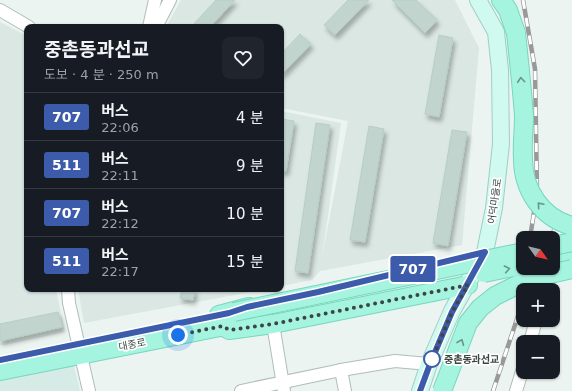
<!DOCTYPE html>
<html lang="ko">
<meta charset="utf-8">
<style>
body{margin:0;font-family:"DejaVu Sans","Noto Sans KR",sans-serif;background:#20242c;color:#f1f3f6;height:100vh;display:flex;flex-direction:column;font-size:15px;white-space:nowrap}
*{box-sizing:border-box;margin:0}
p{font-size:13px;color:#9ea1a6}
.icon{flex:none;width:22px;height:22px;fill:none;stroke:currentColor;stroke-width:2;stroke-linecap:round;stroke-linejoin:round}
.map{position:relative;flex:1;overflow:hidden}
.side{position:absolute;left:24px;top:24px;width:260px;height:268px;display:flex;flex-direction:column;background:#171b24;border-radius:8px;box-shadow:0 1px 3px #0004}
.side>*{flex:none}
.badge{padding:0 8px;border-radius:3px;font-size:14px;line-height:26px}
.needle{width:26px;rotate:124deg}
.fabs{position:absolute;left:516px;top:231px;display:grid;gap:8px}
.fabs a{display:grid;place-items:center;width:44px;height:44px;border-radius:8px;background:#171b24;box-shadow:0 1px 3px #0004;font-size:20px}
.you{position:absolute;width:20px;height:20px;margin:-10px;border:3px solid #fff;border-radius:50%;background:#1a73e8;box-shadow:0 0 0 6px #1a73e833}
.map>.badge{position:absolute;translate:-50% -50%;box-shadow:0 0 0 2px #fff}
.round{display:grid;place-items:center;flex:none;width:42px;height:42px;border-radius:8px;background:#20242c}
.head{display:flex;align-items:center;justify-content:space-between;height:68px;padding:0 20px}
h1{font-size:19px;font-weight:700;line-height:30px}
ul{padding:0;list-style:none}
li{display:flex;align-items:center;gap:12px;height:48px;padding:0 20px;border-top:1px solid #363941}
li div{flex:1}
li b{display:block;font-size:15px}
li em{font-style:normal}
li .badge{min-width:44px;font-weight:700;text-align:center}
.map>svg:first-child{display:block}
.residential{fill:#dae7e3}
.education{fill:#d7ebe6}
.building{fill:#c2d4ce;stroke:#b6cec5;filter:url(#shadow)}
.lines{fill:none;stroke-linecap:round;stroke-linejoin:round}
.minor-casing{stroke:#afbeb9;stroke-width:14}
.secondary-casing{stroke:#a0cec4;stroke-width:18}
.primary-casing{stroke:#76d7bd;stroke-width:20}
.minor{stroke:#fff;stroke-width:12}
.secondary{stroke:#d0f9f0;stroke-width:16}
.primary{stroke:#a5f4df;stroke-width:18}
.rail-casing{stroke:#999;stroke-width:4.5}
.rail{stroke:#fff;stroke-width:3;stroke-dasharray:9;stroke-linecap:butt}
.primary-bridge-casing{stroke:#76d7bd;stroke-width:20;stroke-linecap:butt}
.primary-bridge{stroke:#a5f4df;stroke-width:18}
.oneway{stroke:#6a9589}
.line-casing{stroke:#fff;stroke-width:9}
.line{stroke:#3d5bab;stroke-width:6}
.walk{stroke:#3a4742;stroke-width:4;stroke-dasharray:0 7.2}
.stop-dot{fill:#fff;stroke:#3d5bab;stroke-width:2}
.labels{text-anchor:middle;stroke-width:3.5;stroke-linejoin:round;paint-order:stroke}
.street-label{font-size:10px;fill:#3a4742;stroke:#fff}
.stop-label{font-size:10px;font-weight:bold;fill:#3a4742;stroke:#fff;text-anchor:start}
</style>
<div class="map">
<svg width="572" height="391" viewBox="0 0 572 391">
<defs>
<filter id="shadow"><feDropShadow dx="2.5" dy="4.5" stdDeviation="2" flood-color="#0004"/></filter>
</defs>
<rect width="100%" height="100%" fill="#ebf4f1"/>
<g class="residential">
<path d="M181,0H455L479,48L462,245L320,271L312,280L281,286V111L341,123L322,258L348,121L281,108V27H166Z"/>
<path d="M0,22L27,36V289H56L65,332L0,346Z"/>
<path d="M78,289H267L84,323Z"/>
</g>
<path class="education" d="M73,362L80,391H0V378Z"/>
<g class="building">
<path d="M216,0H235L210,27H191Z"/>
<path d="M348,0H369L335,35L324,25Z"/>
<path d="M392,0H416L437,20L425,33Z"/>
<path d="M300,34L311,44L281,75V54Z"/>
<path d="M439,35L453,38L439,117L425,114Z"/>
<path d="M281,119L294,121L286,171H281Z"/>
<path d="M316,123L330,125L308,273L295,271Z"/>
<path d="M369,126L384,129L365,242L350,240Z"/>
<path d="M452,130L467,132L448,246L433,243Z"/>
<path d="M182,289H195L193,300L180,298Z"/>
<path d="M58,312L62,327L0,341V324Z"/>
</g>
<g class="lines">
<g class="minor-casing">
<g id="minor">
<path d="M0,10L29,27"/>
<path d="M149,27L155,0"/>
<path d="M156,27L170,0"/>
<path d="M554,251L559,229"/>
<path d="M68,289L69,303L89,391"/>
<path d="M545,290L550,269"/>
<path d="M273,324L284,391"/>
<path d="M530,342L536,320"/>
<path d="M341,370L345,391"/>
<path d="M241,391L341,370L395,361L429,364"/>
<path d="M516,391L523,368"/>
</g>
</g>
<g class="secondary-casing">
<path id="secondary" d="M420,391L429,364L452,311L485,252L494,208L501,144L500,70L496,32L478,0"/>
</g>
<g class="primary-casing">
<g id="primary">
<path d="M501,0L508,10L516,33"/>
<path d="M553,259L572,256"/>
<path d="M219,315L249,307"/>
<path d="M223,326L229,330L273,324L468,285"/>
<path d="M0,371L235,324"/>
</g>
</g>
<use href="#minor" class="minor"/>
<use href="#secondary" class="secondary"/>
<use href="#primary" class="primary"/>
<g class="rail-casing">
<g id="rail">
<path d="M523,0L535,69L537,193L530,238"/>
<path d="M493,391L519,313L526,268"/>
</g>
</g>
<use href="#rail" class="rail"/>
<g class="primary-bridge-casing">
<g id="primary-bridge">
<path d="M516,33C519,61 522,88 524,116C524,130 522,145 523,159C523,190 542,218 572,226"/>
<path d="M553,246L572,242"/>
<path d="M484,273L523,265"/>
<path d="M234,312L523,252"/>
<path d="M442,391L468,323L480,308L495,296L529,279L572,269"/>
</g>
</g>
<use href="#primary-bridge" class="primary-bridge"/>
</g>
<defs><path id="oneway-chevron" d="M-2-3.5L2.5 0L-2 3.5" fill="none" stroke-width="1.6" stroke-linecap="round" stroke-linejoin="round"/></defs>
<g class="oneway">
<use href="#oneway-chevron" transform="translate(521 80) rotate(-95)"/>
<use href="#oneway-chevron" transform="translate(540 205) rotate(-131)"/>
<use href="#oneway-chevron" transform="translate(507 269) rotate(-11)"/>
<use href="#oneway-chevron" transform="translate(461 342) rotate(-68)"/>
</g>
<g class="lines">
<g class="line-casing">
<path id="line" d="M0,360L229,313L247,307L318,292L485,252L452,312L430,364L420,391"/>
</g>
<use href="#line" class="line"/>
<path class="walk" d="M178,335L223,326L229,330L273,324L468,285L452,312L430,364L432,359"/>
</g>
<circle class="stop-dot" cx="432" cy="359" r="8"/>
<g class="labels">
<g class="street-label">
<text transform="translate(494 201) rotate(-82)" y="4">어덕마을로</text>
<text transform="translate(132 344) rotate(-11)" y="4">대종로</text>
</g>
<g class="stop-label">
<text x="444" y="363">중촌동과선교</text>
</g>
</g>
</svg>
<div class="fabs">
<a><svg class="needle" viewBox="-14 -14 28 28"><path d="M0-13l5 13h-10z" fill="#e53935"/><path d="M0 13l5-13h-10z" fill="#9ea1a6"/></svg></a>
<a>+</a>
<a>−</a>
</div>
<div class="you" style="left:178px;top:335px"></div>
<b class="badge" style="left:413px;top:269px;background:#3d5bab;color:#fff">707</b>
<section class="side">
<div class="head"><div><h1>중촌동과선교</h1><p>도보 · 4 분 · 250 m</p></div><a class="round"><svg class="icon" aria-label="heart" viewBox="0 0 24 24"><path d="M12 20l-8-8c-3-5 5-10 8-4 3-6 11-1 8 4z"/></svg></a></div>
<ul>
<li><span class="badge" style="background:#3d5bab;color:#fff">707</span><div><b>버스</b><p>22:06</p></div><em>4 분</em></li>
<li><span class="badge" style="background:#3d5bab;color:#fff">511</span><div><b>버스</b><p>22:11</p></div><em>9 분</em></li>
<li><span class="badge" style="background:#3d5bab;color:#fff">707</span><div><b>버스</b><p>22:12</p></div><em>10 분</em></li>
<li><span class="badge" style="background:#3d5bab;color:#fff">511</span><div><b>버스</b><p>22:17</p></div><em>15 분</em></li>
</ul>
</section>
</div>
